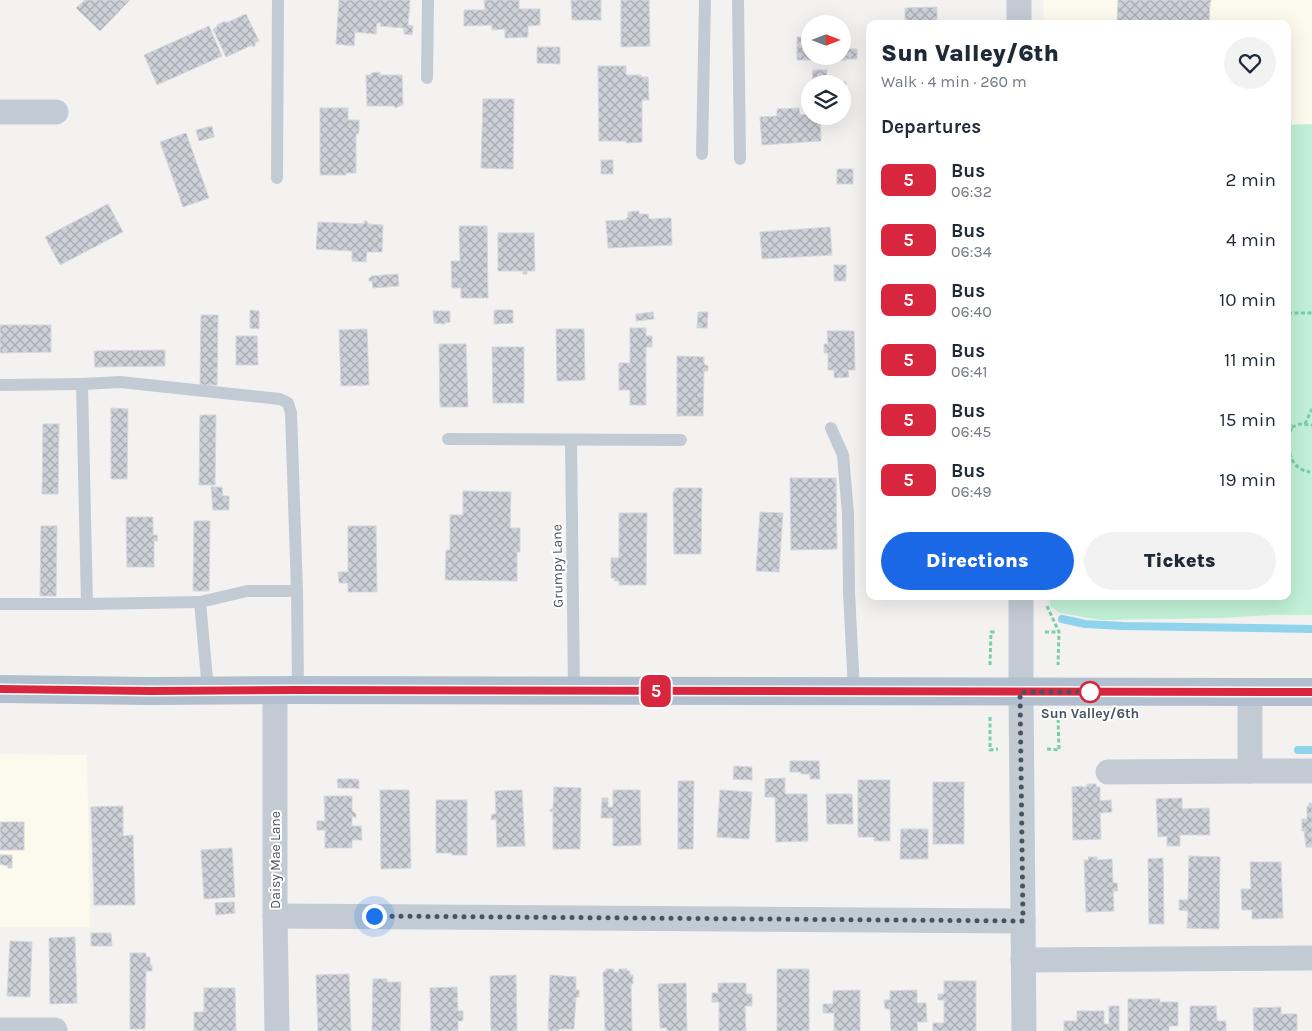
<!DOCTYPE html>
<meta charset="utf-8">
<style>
body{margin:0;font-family:Karla,sans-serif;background:#f2f2f3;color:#1f2937;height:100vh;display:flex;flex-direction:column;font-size:19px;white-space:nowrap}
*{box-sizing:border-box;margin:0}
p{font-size:16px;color:#747a83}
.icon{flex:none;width:28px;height:28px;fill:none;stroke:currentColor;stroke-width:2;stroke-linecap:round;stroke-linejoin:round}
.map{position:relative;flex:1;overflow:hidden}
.side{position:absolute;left:866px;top:20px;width:425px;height:580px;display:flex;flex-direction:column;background:#fff;border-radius:10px;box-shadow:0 5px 20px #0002}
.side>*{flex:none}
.badge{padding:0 10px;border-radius:8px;font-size:18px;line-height:32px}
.needle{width:32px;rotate:90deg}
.controls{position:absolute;left:801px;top:15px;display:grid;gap:10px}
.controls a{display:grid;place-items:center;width:50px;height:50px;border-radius:50%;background:#fff;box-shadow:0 5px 20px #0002;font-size:25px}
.you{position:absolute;width:25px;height:25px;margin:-12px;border:4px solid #fff;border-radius:50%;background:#1a73e8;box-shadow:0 0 0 8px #1a73e833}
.map>.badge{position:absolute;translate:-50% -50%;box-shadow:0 0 0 2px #fff}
h2{padding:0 15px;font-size:19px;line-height:45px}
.round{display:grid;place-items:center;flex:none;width:52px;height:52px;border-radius:26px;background:#f2f2f3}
.headline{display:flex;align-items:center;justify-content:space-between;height:85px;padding:0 15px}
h1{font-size:24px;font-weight:800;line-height:38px}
.primary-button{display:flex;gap:10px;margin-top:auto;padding:10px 15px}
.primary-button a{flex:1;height:58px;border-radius:30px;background:#1a68e5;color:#fff;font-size:20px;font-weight:800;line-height:58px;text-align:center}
.primary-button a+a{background:#f2f2f3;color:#1f2937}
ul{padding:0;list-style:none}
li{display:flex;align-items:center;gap:15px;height:60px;padding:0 15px}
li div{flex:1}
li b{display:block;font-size:19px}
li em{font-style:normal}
li .badge{min-width:55px;font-weight:700;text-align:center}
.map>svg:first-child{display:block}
.commercial{fill:#fcf9ed}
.park{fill:#c1f0d6}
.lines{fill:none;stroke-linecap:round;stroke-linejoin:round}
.stream{stroke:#8fd4ec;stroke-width:8}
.building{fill:url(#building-cross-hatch);stroke:#d5d7dd}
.path{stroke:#79cea8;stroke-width:3;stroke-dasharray:4 2.5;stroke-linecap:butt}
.lane{stroke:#c2cbd3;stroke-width:12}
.street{stroke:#c2cbd3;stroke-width:25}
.primary{stroke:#b2bfcf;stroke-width:28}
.line-casing{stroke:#fff;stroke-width:11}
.line{stroke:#d7263d;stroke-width:8}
.walk{stroke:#49535f;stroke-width:5;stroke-dasharray:0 9}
.stop-dot{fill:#fff;stroke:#d7263d;stroke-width:2.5}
.labels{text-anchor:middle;stroke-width:4;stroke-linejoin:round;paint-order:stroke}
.street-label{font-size:14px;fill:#49535f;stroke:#fff}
.stop-label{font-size:14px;font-weight:bold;fill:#49535f;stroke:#fff}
</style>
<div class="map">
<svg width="1312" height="1031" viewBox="0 0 1312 1031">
<defs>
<pattern id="building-cross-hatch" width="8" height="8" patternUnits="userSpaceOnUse" patternTransform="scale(1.25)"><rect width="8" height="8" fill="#cdd0d7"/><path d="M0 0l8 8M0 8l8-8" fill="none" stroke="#a8abb2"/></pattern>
</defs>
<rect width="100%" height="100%" fill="#f4f2f1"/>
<g class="commercial">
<path d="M1043,0H1312V125H1288V24H1044Z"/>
<path d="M0,754L87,755L90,927H0Z"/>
</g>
<path class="park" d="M1312,124V615H1272L1221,618L1100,620L1060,613L1050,606L1049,596H1288V125Z"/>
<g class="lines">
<g class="stream">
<path d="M1062,619L1085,624L1123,626L1312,629"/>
<path d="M1298,750H1312"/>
</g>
</g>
<g class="building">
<path d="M85,0H130L100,31L76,8Z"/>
<path d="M339,0H410L408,25L413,26L412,35L404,34V28L380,26L381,23H377L376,34L355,32L354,46L336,44Z"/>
<path d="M484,0H519V9H540V25L528,26V37L505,38V29L492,30V25L464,26V10H485Z"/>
<path d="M571,0H601V20H572Z"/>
<path d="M621,0H649L650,46L621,47Z"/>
<path d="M1118,0H1211V2H1210L1209,24H1117Z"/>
<path d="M937,7V24H905V8Z"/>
<path d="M246,14L259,41L255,43V46L253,47L252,45L226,57L213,29L217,27V25L225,21L226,23Z"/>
<path d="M209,26L222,56L157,85L144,55Z"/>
<path d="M807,29H810V56H842V38H846V49H857V59H846V60H797V37H807Z"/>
<path d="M537,47H560V64L537,63Z"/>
<path d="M598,66H626V75H641V77H648L649,100H642V142L626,143V141H599Z"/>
<path d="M813,70H827L826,81L846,82L845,102H842V84H812Z"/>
<path d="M380,72V75H402L403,105L399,106L398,107L395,108V106H367L366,75H371V73Z"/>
<path d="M483,99H514L513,169L481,168Z"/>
<path d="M320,108H348V120H359V131L358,134H356V173H346V175H320Z"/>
<path d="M799,108L800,115L810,114V116H820L821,141L762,145L760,117L777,116V109Z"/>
<path d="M212,126L214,137L199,141L196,130Z"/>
<path d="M186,133L209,198L183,207L160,142Z"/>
<rect x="601" y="160" width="12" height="14"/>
<rect x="837" y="169" width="16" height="15"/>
<path d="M108,204L123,232L60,265L45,237Z"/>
<path d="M639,211V214H648L649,219L671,218L672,245L608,248L606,221L626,220V218H628V212Z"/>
<path d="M364,221H367L368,224L383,225L382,252H367L366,262L352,261V251L316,249L318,222L364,224Z"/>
<path d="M459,226H487L488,298H461V288H452L451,261H460Z"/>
<path d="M830,227L832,255L762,259L760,232Z"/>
<path d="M498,233H534L535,271H527V274H523V271H498Z"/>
<rect x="834" y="265" width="12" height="16"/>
<path d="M398,274L399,286L373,288L372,281H369V278L372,276Z"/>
<path d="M250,310L259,311V329L250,328Z"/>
<path d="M494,310H513V323L494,324Z"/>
<path d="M433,311H450V322L445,323V324L434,323Z"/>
<path d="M653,312L654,319L636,321V314Z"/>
<path d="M698,312H708L707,328H697Z"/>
<path d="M201,315H218L217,385H200Z"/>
<path d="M0,325H51V352L0,353Z"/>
<path d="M630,328H646V336H652V347H646V405H630V390H619V363H630Z"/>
<path d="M367,329L369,385L341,386L339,330Z"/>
<path d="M556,329H584L585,380L557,381Z"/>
<path d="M827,331H854L855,370H848L849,377L834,378V370H828V353H824V344H828Z"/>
<path d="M236,336H257L258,365H236Z"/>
<path d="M439,344H466L468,407H440Z"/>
<path d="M492,347H524V403H493Z"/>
<path d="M165,350V366L95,367L94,351Z"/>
<path d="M677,356L704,357V364L708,366V371H704L703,416H677Z"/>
<path d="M111,408L128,409L127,479H111Z"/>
<path d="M200,415H216L215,485H199Z"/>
<path d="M43,424H59L58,494H42Z"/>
<path d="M790,478H836L837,549L791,550Z"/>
<path d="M211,487H222L223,496H229V510H213Z"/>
<path d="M675,488H702L701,554H674L673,492L675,491Z"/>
<path d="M463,491L511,492L510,528H520V552H517V581L445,580L446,550H450V515H463Z"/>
<path d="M760,512L783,513L779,572L756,571Z"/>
<path d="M619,513H647L646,585H619V581H614L615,578H611V558H619Z"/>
<path d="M126,517H153V535H157L158,541H154V567H127Z"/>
<path d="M194,521H210L209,591H193Z"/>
<path d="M41,526H57L56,596H40Z"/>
<path d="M348,526H376L377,592H348V583H339L338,572H348Z"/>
<path d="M790,761H819L820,779H810V774H801V772H790Z"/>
<path d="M734,766L752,767V780L733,779Z"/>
<path d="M785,778V794H807L808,841L776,842L775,797H765V779Z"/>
<path d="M337,779H356L359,780V789L356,788H338Z"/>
<path d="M858,780H890V841H874V837H858Z"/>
<path d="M678,781H694L693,849H678Z"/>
<rect x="933" y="782" width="31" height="62"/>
<path d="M1087,784H1096V787H1100V801L1111,800L1112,812L1100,813L1101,839L1073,840L1072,787L1083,786L1082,787H1087Z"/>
<path d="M554,787L581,788L580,849H553V811L550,812V810L553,808Z"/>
<path d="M380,790H409L411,868L381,869Z"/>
<path d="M522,790L525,846L497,847L496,819L491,820L492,814H496L495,791Z"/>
<path d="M613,790H640L641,845L613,846V818H601L602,798H608V807H613Z"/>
<path d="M720,790L752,792L749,839L717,837Z"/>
<path d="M826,794H852L853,824H827Z"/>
<path d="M324,796H352V811L356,814V818L352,816V826H361L362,840H352V848H325V830H317V821H325Z"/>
<path d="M1182,798V809L1209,808L1210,835H1180V846H1167V836L1158,837L1156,799Z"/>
<path d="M436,800H467V855H452V853H436Z"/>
<path d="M1309,803H1312V847H1306L1304,831H1302V819H1307V806H1309Z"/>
<path d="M123,806V836L133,835L135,905H94L91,807Z"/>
<rect x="0" y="822" width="24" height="28"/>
<path d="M901,829H928V859H900Z"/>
<path d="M232,848L235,897L204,899L201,850Z"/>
<path d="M0,855H12V868H8V866L0,864Z"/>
<path d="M1189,856L1220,857L1219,929L1187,928L1188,911L1179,910V900H1188Z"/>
<path d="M1088,857H1097V860L1112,859L1113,883H1117L1118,891H1113L1114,911L1086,912L1084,860H1089Z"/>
<path d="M1163,858L1164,924H1149L1148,859Z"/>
<path d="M1250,862H1281L1283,918L1252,919V910H1242L1241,889H1251Z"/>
<path d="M234,902L235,913L216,915L215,903Z"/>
<path d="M91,933H111L112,946H91Z"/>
<path d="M75,937L77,1003L50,1004L49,938Z"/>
<path d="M10,941L32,942L30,997L7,996Z"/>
<path d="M130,953H146V957H150V965H152V971H146L145,1029H130Z"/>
<path d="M606,969H614V972H619L618,969H627V971H630V975H633V984H631L632,1031H605L603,972L606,971Z"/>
<rect x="777" y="969" width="32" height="62"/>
<path d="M349,974L351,1031H318L316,975Z"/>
<path d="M516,975L517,1031H491L490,976Z"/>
<path d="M550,975L576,977V990H579V997H576L574,1029H559V1031H549L550,1029H548Z"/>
<path d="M373,979H387V982H401L400,1031H372Z"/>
<path d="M944,981H976V1031H933V1023H944V1000H938V994H944Z"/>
<path d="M686,983L687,1031H667V1028H660L658,984Z"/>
<path d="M718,983H746V994H752V1006H745L746,1031H719V1002H712V993H718Z"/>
<path d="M457,987L458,1011H463V1021H458V1031H431L430,988Z"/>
<path d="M204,988H235L236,1031H194V1012H204Z"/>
<path d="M860,990V1031H834V1013H823V1004H833V991Z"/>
<path d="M917,990V1003H926L927,1022H917L918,1031H891L890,1009H885L884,1000H890V991Z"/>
<path d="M1128,999H1160V1002H1178V1026H1169V1031H1128Z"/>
<path d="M1109,1006H1119V1031H1064V1021H1077V1011H1104V1024H1109Z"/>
<path d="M1190,1006H1216L1217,1021H1226V1031H1190Z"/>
<path d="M1281,1007V1014H1297V1031H1254L1253,1008Z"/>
</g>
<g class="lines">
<g class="path">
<path d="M1288,313H1312"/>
<path d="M1288,423L1292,427C1287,437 1287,457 1296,465C1299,469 1305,471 1310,472"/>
<path d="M1305,424L1312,409"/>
<path d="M1292,427L1300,424L1312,425"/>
<path d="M1047,606L1059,632L1058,665"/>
<path d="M1045,632H1059"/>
<path d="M990,665L991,632H996"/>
<path d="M990,717V750L998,749"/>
<path d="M1047,749L1059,750L1058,716"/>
</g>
<g class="lane">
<path d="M738,0L740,159"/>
<path d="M427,78L428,0"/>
<path d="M702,154L705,0"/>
<path d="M277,178L278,0"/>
<path d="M0,385L82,384"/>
<path d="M831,428L843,455L848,514L849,592L854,691"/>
<path d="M448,439L681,440"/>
<path d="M571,440L574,691"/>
<path d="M200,602L87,604L82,384L120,382L280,399L288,403L291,413L297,591L298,690"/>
<path d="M0,604H87"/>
<path d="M208,690L200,602L247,591H297"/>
</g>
<g class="street">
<path d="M1019,0V24"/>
<path d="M0,112H56"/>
<path d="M1021,596V692L1024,1031"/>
<path d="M275,690V916L277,1031"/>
<path d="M1250,771H1312"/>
<path d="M1108,772L1250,771V692"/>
<path d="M275,916L1023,921"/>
<path d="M1023,960L1312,958"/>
<path d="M0,1030H55"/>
</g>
<path class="primary" d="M0,689L150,691L298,690L1312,692"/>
</g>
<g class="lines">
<g class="line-casing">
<path id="line" d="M0,689L150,691L298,690L1312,692"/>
</g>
<use href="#line" class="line"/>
<path class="walk" d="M374,916L1023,921L1020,692H1096H1090"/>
</g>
<circle class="stop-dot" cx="1090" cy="692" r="10"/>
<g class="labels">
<g class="street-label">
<text transform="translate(557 566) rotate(-91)" y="5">Grumpy Lane</text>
<text transform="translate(275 860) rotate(-90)" y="5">Daisy Mae Lane</text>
</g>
<g class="stop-label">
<text x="1090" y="718">Sun Valley/6th</text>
</g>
</g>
</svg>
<div class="controls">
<a><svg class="needle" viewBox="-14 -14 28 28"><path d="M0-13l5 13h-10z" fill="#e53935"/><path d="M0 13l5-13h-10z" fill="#747a83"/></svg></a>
<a><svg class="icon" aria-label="layers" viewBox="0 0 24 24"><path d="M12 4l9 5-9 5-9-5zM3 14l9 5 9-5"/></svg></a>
</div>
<div class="you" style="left:374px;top:916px"></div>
<b class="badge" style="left:656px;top:691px;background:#d7263d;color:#fff">5</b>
<section class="side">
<div class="headline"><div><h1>Sun Valley/6th</h1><p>Walk · 4 min · 260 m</p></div><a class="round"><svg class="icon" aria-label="heart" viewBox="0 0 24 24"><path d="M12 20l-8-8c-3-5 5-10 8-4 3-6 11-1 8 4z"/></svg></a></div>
<h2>Departures</h2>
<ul>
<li><span class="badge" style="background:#d7263d;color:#fff">5</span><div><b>Bus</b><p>06:32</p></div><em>2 min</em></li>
<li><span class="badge" style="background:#d7263d;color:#fff">5</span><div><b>Bus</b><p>06:34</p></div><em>4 min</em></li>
<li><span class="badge" style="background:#d7263d;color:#fff">5</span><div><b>Bus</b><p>06:40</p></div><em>10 min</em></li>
<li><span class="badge" style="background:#d7263d;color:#fff">5</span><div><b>Bus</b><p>06:41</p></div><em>11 min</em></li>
<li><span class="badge" style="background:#d7263d;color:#fff">5</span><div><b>Bus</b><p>06:45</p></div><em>15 min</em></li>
<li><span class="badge" style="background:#d7263d;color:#fff">5</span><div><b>Bus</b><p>06:49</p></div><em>19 min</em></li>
</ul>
<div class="primary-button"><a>Directions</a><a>Tickets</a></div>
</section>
</div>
